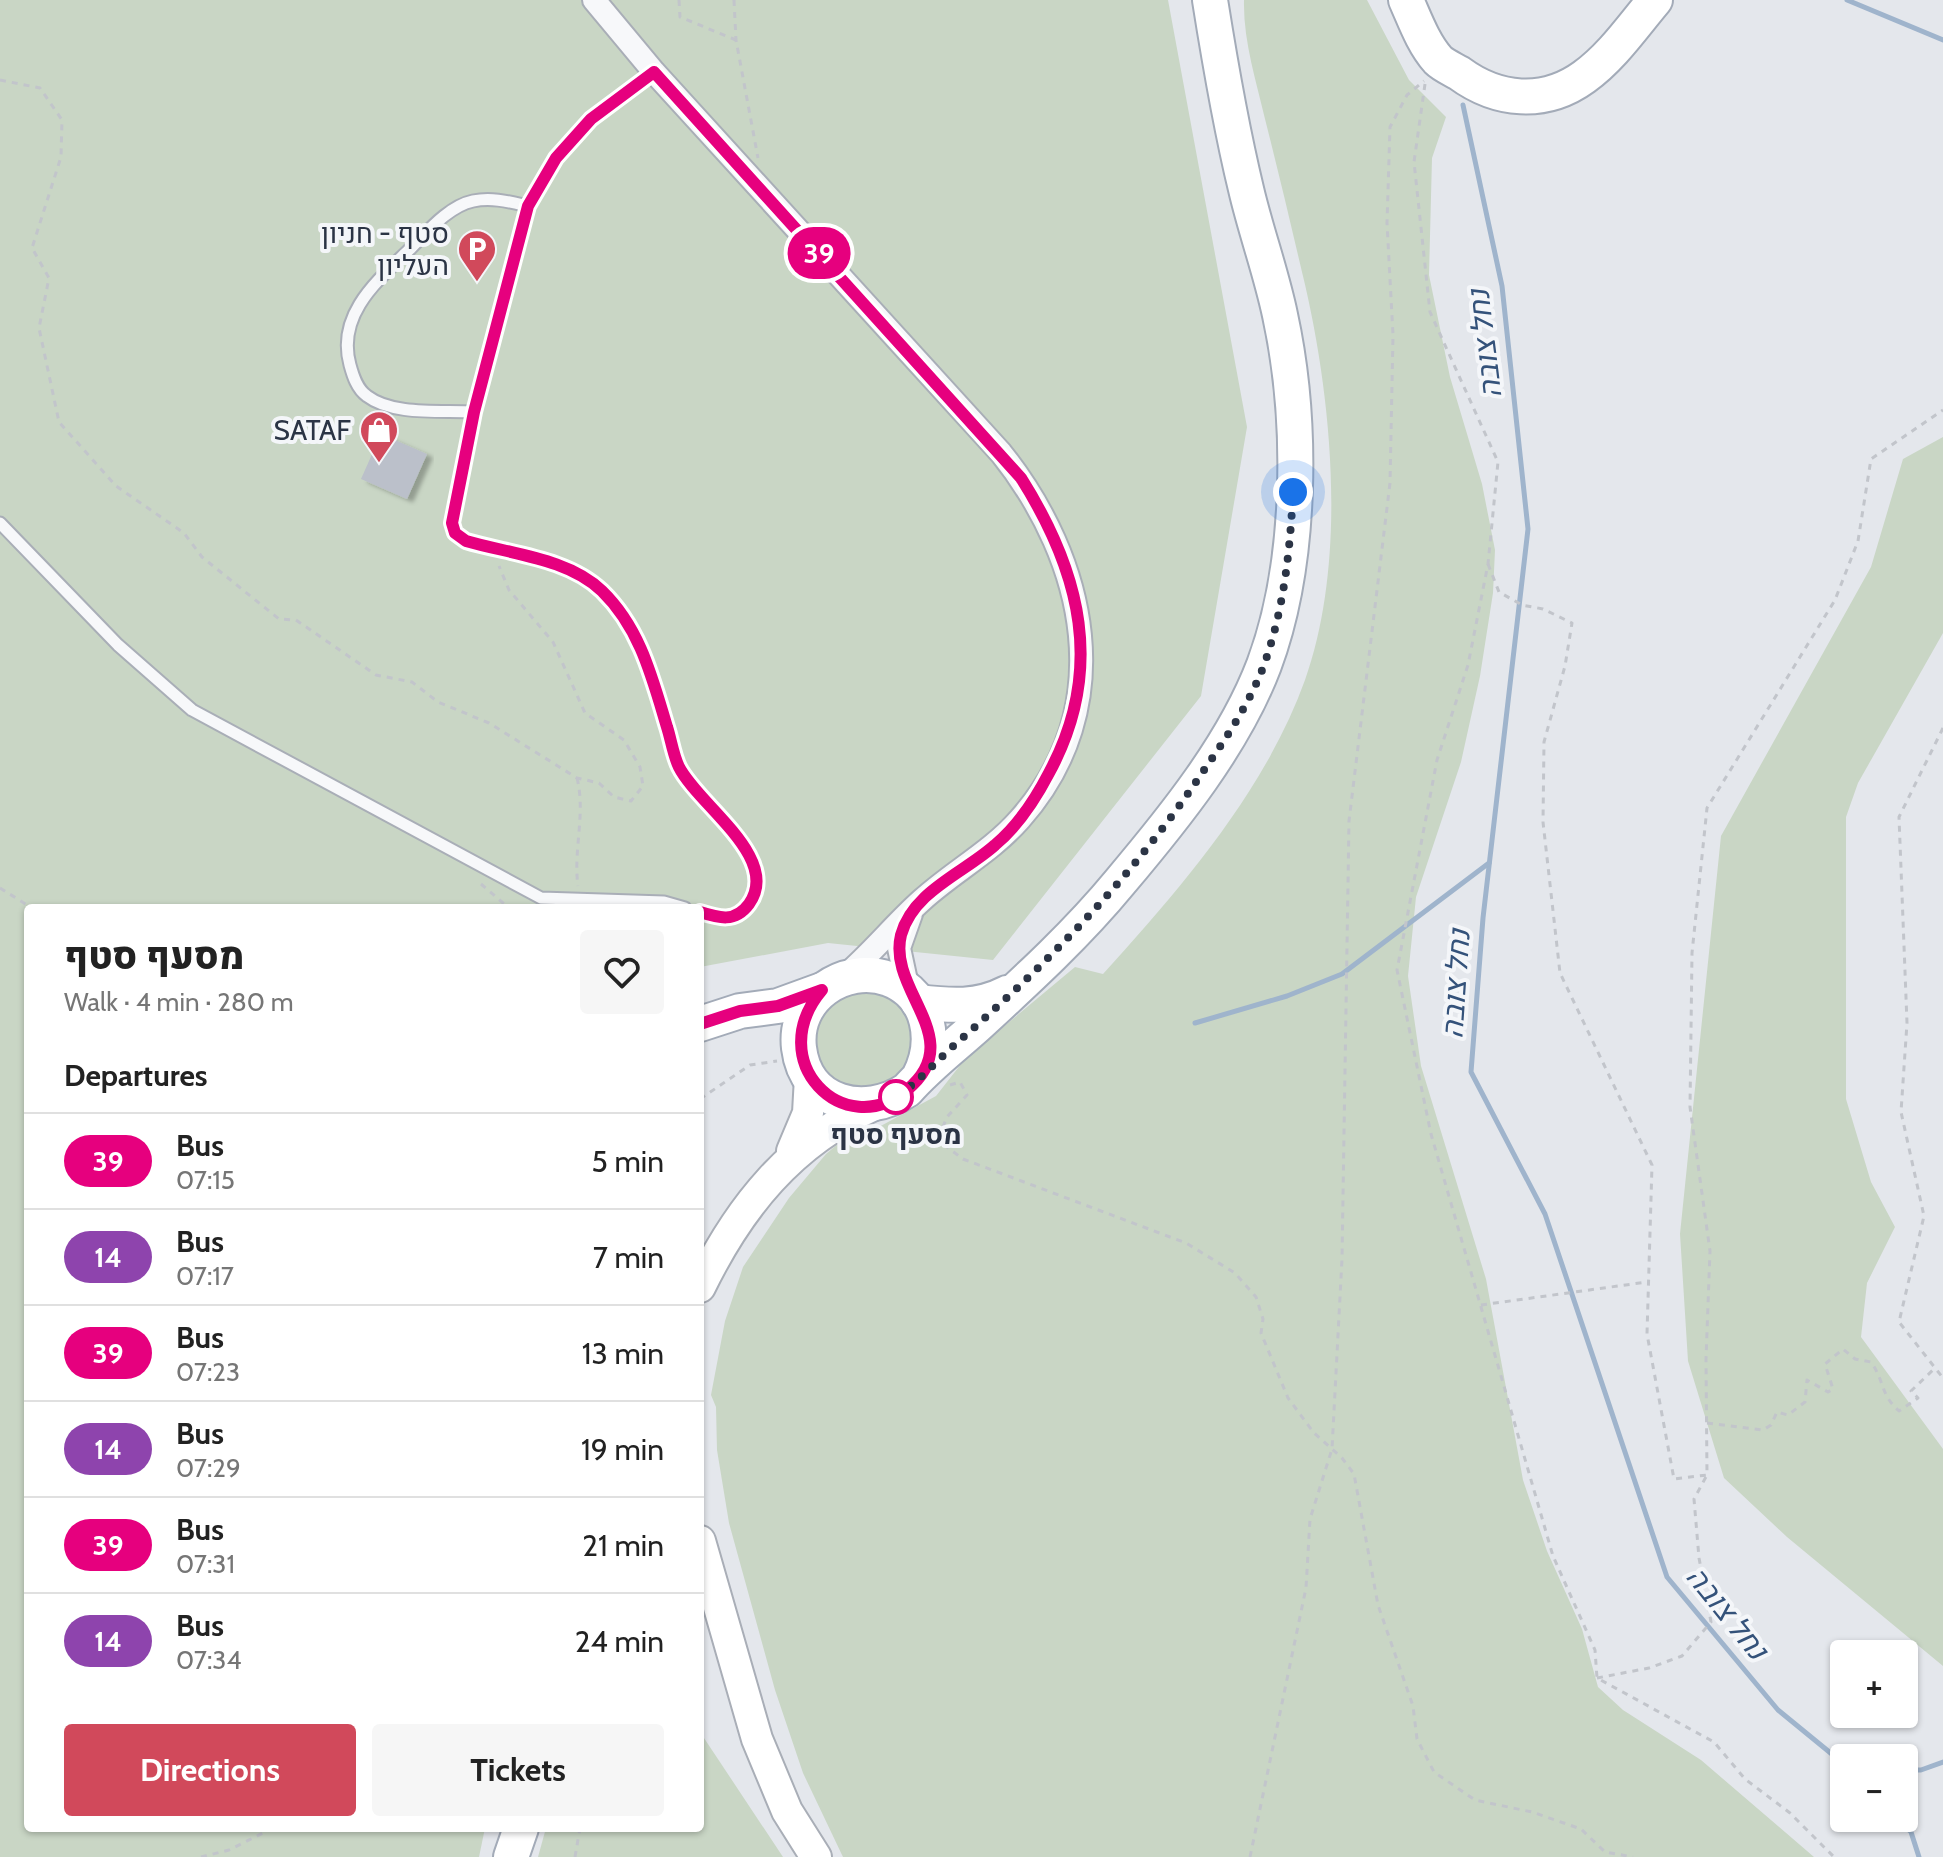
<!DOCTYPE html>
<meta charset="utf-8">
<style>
body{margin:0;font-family:Cabin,Heebo,sans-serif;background:#f6f6f6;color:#222;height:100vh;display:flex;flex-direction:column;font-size:30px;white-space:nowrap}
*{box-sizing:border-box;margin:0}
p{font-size:26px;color:#767676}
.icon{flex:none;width:44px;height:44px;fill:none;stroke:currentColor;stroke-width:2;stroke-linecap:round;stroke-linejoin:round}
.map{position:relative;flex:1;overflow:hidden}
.drawer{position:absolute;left:24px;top:904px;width:680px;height:928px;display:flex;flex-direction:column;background:#fff;border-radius:8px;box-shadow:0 2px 6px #0004}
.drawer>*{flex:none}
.badge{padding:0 16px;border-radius:26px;font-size:28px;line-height:52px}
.controls{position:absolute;left:1830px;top:1640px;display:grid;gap:16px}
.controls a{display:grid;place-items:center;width:88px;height:88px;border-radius:8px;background:#fff;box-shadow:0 2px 6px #0004;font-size:40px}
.you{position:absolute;width:40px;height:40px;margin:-20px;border:6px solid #fff;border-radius:50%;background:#1a73e8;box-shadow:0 0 0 12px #1a73e833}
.map>.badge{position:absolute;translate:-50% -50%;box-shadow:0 0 0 4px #fff}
h2{padding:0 40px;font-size:30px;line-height:72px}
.round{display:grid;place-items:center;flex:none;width:84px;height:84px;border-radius:8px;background:#f6f6f6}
.summary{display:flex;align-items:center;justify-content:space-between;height:136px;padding:0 40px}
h1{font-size:38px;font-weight:800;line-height:60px}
.button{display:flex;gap:16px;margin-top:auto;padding:16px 40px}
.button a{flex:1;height:92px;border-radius:8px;background:#d1495b;color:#fff;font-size:32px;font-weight:800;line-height:92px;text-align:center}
.button a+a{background:#f6f6f6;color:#222}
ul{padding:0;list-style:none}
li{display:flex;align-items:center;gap:24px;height:96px;padding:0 40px;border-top:2px solid #e0e0e0}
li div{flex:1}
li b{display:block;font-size:30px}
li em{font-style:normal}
li .badge{min-width:88px;font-weight:700;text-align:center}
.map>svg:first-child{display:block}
.green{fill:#c9d6c5}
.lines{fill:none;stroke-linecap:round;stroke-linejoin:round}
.stream{stroke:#9fb4cc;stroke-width:5}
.building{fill:#bbc0ca;filter:url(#shadow)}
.service-casing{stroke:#a9aeb7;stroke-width:15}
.minor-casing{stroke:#a9aeb7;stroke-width:26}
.secondary-casing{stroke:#a9aeb7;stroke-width:34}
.primary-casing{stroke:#a3abb8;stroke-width:38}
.path{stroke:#c2c5cb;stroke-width:3;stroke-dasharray:6 6;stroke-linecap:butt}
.service{stroke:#f7f8fa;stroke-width:11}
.minor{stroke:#f7f8fa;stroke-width:22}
.secondary{stroke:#fff;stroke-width:30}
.primary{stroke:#fff;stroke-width:34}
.line-casing{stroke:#fff;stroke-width:18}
.line{stroke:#e6007e;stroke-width:12}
.walk{stroke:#2b3445;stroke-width:8;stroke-dasharray:0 14.4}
.stop-dot{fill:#fff;stroke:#e6007e;stroke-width:4}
.labels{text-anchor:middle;stroke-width:8;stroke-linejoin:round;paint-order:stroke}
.poi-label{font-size:28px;fill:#2b3445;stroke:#f4f6f9;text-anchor:end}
.stop-label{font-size:28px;font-weight:bold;fill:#2b3445;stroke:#f4f6f9}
.water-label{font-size:30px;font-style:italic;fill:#34527a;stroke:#f4f6f9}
</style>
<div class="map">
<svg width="1943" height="1857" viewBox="0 0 1943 1857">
<defs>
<filter id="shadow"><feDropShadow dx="6" dy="3.5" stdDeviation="2" flood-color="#0004"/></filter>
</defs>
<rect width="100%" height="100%" fill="#e4e7ec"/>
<g class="green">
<path d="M0,0H1168L1247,427L1201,696L993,960L828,943L700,967V908H28V1828H485L479,1857H0Z"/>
<path d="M1244,0H1367L1409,80L1446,117L1432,158L1429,275L1450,377L1482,484L1495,550L1493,593L1480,676L1461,762L1416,897L1408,976L1421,1066L1486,1279L1523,1480L1547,1551L1582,1629L1598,1687L1623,1710L1701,1760L1814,1857H843L803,1773L775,1690L729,1523L717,1450L716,1407L711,1395L725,1321L743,1267L789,1198L826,1154L845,1138L877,1128L936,1096L965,1059L1075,967L1103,974C1181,888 1265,791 1305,680C1348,559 1332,395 1302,272C1290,221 1278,170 1265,119C1256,80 1243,40 1244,0Z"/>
<path d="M1943,437V633L1858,783L1846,817V1099L1871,1182L1895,1227L1867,1283L1861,1337L1943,1449V1666L1787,1537L1724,1478L1688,1361L1680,1234L1721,836L1871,567L1903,459Z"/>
<circle cx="864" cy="1040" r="48"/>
<path d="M700,1732L783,1857H538L546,1828H700Z"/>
</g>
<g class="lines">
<g class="stream">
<path d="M1847,0L1943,40"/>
<path d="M1463,105L1502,286L1528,529L1483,918L1471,1072L1545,1214L1667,1577L1778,1710L1844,1764"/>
<path d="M1195,1023L1287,996L1342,974L1489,863"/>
<path d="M1904,1770H1921L1943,1762"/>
<path d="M1897,1818L1911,1832L1919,1857"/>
</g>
</g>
<path class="building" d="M381,434L427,454L407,499L361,479Z"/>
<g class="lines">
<g class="service-casing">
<g id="service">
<path d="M654,72L591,119L556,158L528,206L474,412L452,523L455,533L466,541C510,554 568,558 602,591C640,628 653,677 667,727C671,740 673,756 679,768C698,805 783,858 749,904C735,923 719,918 700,912"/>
<path d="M474,412C442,410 393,416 367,396C357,389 353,376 350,365C336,314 378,280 411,248C428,231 449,206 473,201C492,197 510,202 528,206"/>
<path d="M0,523L118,645L192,710L541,898L664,902L685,908"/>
</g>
</g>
<g class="minor-casing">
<g id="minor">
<path d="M594,0L654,72L1001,453C1087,561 1119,707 1020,819C991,852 954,871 922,900C895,924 873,952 845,976"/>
<path d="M908,990L899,948L911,914"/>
</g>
</g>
<g class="secondary-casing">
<g id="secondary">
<path d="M792,1151L808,1113L810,1077"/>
<path d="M700,1287C739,1207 791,1142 874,1105"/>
<path d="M700,1541L757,1739L787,1811L816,1857"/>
</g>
</g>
<g class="primary-casing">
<g id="primary">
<path d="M1406,0C1415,20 1423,43 1438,60C1443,65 1452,69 1459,73C1497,101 1544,106 1584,77C1612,57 1633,26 1655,0"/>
<path d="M918,1002C951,1006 978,1008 1007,993"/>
<path d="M700,1024L740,1011L778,1006L822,990"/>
<path d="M919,1077C937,1042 931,995 889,979C844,963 793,998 799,1048C806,1105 865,1118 907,1090C929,1065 956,1045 980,1023C1029,978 1078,933 1120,882C1174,818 1234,744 1264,665C1302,563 1303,421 1280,315C1271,272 1256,232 1246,189C1231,127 1220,63 1210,0"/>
<path d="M511,1857L521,1828"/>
</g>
</g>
<g class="path">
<path d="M679,0L680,17L736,40"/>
<path d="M734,0L736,40L758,158"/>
<path d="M0,80L40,88L62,120L61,157L32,248L49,278L39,328L59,422L116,486L184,533L202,557L279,619L296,620L376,675L412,682L438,702L489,723L577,778L599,783L614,797L631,801L643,786L640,767L624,740L585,713L553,642L509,590L499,566"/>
<path d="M1425,84L1414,162L1430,312L1498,462L1488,564L1468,665L1437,760L1397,970L1431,1134L1553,1556L1595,1650L1597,1678L1714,1742L1745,1779L1790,1813L1834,1857"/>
<path d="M1488,564L1499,592L1522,605L1543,609L1572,623L1565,666L1544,742L1543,822L1560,973L1652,1165L1647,1334L1674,1479L1707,1475L1706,1359L1710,1251L1690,1107L1692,953L1707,808L1835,600L1858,541L1871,459L1943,410"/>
<path d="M1943,728L1899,817L1907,1023L1901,1112L1924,1216L1899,1322L1943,1378"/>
<path d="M577,778C586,814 573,850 578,886"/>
<path d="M481,884L509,908"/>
<path d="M0,888L32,908"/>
<path d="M950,1085L960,1082L967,1095L947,1117L940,1134L947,1147L963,1159L1186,1243L1235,1273L1256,1297L1263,1319L1261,1333L1288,1398L1314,1433L1342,1458L1354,1474L1378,1605L1413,1706L1417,1739L1434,1772L1475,1800L1532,1812L1581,1829L1605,1852L1633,1857"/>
<path d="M700,1099L750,1065L777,1061"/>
<path d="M1481,1305L1647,1282"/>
<path d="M1707,1423L1763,1430L1771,1425L1777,1412L1788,1415L1805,1402L1807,1380L1828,1392L1833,1389L1825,1364L1843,1349L1855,1359L1871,1362C1885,1382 1880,1394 1899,1411L1918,1398L1911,1391L1935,1368"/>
<path d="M1597,1678L1649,1668L1682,1656L1711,1622L1699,1558L1694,1499L1707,1475"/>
<path d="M201,1857L229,1850L273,1828"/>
<path d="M575,1857L580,1828"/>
<path d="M1250,1857L1306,1588L1310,1519L1332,1449L1342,1259L1349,821L1390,483L1393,335L1387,223L1390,127L1407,95L1424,81"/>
</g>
<use href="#service" class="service"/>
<use href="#minor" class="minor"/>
<use href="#secondary" class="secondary"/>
<use href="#primary" class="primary"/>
</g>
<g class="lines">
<g class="line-casing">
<path id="line" d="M700,912C719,918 735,923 749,904C782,858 698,805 679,767C673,755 671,739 667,727C652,677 640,628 602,591C568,558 510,554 466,541L455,533L452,523L474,412L528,206L556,158L591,119L654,72L1021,478C1081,573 1105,670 1049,773C1035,800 1019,825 995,845C964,873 913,891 901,935C887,991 969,1039 907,1090C844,1143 762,1061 822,990L778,1006L740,1011L700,1024"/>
</g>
<use href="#line" class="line"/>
<path class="walk" d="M896,1097L892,1100C917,1084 937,1060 960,1040C1050,961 1133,876 1200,776C1224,741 1249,705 1264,665C1284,609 1290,551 1293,492"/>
</g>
<defs>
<g id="parking-pin" transform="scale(2)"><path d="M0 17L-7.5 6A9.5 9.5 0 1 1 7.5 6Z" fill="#d1495b" stroke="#f4f6f9"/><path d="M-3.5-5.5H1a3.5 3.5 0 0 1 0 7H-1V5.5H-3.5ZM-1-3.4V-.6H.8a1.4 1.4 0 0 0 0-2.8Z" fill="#fff"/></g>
<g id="shop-pin" transform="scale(2)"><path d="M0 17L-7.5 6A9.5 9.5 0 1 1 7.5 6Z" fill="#d1495b" stroke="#f4f6f9"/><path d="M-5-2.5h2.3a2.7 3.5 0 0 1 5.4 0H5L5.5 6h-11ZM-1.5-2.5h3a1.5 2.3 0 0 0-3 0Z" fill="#fff"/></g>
</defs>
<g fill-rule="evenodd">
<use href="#parking-pin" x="477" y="249"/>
<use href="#shop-pin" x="379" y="430"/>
</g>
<circle class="stop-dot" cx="896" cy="1097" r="16"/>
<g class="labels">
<g class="poi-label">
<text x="449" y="243">סטף - חניון<tspan x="449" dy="32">העליון</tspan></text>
<text x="351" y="440">SATAF</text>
</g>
<g class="stop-label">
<text x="896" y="1144">מסעף סטף</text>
</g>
<g class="water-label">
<text transform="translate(1485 344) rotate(-97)" y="10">נחל צובה</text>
<text transform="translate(1456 984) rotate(-86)" y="10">נחל צובה</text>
<text transform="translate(1727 1613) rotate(51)" y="10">נחל צובה</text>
</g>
</g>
</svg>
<div class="controls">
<a>+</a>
<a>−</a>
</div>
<div class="you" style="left:1293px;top:492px"></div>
<b class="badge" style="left:819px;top:253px;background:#e6007e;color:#fff">39</b>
<section class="drawer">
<div class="summary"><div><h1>מסעף סטף</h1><p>Walk · 4 min · 280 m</p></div><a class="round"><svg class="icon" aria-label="heart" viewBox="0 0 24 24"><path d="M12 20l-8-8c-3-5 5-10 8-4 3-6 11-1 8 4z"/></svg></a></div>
<h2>Departures</h2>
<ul>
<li><span class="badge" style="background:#e6007e;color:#fff">39</span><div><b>Bus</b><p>07:15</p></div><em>5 min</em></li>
<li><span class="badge" style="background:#8e44ad;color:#fff">14</span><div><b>Bus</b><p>07:17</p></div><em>7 min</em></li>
<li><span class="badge" style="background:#e6007e;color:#fff">39</span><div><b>Bus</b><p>07:23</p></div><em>13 min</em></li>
<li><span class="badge" style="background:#8e44ad;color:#fff">14</span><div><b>Bus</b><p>07:29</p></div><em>19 min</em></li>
<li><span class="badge" style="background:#e6007e;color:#fff">39</span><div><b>Bus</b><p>07:31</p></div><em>21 min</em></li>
<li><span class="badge" style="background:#8e44ad;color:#fff">14</span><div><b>Bus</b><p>07:34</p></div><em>24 min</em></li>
</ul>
<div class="button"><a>Directions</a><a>Tickets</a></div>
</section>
</div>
